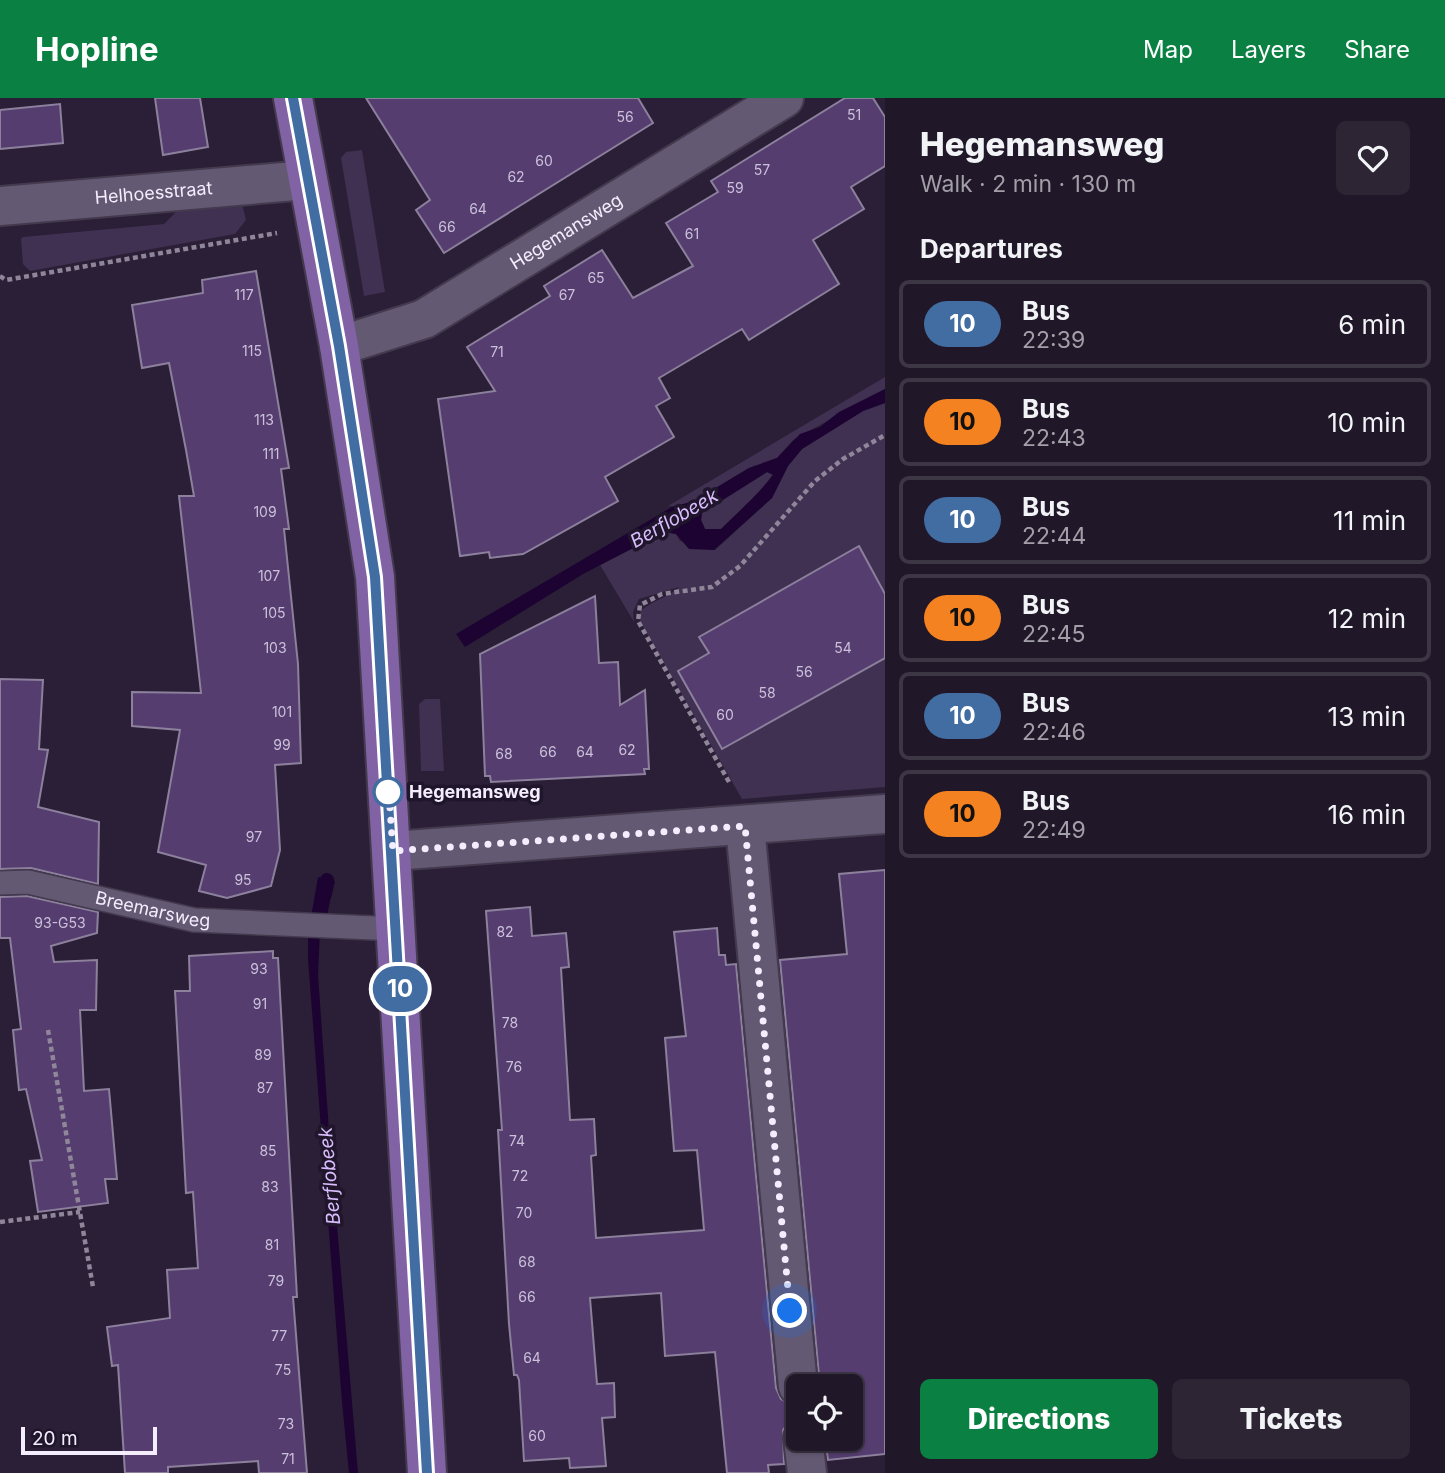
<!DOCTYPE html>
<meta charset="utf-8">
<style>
body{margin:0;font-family:Inter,sans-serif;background:#2d2434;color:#f1f3f6;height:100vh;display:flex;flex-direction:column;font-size:26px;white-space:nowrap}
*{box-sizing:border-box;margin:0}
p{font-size:23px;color:#a29fa8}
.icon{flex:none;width:38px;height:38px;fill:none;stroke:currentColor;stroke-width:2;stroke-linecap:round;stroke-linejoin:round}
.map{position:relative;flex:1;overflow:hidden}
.side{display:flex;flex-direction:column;background:#201728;width:560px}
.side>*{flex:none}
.badge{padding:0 14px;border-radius:23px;font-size:24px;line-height:46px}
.buttons{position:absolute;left:786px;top:1276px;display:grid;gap:14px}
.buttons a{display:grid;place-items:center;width:77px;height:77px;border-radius:10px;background:#201728;box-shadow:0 2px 5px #0004,0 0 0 2px #3d3645;font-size:35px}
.scale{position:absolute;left:21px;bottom:18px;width:136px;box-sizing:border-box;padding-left:7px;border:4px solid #f3edfd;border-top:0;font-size:19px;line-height:24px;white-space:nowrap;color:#f3edfd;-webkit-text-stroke:5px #20162c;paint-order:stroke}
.you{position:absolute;width:35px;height:35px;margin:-18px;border:5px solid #fff;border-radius:50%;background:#1a73e8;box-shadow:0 0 0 10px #1a73e833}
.map>.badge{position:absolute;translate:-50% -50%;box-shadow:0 0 0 4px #fff}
h2{padding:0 35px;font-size:26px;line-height:63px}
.round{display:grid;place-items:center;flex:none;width:74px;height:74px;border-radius:10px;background:#2d2434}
.overview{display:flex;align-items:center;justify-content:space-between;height:119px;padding:0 35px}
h1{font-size:33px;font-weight:800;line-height:52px}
.primary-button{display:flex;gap:14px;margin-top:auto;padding:14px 35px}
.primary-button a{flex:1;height:80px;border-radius:10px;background:#0b8043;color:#fff;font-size:28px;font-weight:800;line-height:80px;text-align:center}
.primary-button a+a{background:#2d2434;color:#f1f3f6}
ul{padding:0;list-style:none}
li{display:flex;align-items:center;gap:21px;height:88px;margin:0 14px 10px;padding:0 21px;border:4px solid #3d3645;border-radius:10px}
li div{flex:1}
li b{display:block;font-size:26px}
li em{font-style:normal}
li .badge{min-width:77px;font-weight:700;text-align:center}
header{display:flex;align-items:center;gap:42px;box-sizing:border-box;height:98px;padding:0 35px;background:#0b8043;color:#fff}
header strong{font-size:33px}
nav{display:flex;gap:38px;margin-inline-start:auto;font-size:24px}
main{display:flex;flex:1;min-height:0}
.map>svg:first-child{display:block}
.green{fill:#403052}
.water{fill:#1c0331;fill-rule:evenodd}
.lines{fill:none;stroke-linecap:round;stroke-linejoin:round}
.stream{stroke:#1c0331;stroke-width:14}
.building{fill:#553d70;stroke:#8c809c;stroke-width:2}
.service-casing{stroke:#443a4e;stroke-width:26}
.minor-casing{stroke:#443a4e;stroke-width:42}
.primary-casing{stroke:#443a4e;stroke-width:42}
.path{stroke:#8f869a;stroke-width:4.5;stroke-dasharray:5 3.5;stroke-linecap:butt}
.service{stroke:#645973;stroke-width:23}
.minor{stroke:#645973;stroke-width:38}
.primary{stroke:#8162a5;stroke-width:38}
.line-casing{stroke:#fff;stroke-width:16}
.line{stroke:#426da2;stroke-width:10}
.walk{stroke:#f3edfd;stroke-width:7;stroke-dasharray:0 12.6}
.stop-dot{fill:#fff;stroke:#426da2;stroke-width:3.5}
.labels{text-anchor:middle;stroke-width:7;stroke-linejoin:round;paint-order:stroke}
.number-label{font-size:14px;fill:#ccc1da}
.street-label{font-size:18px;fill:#f3edfd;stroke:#20162c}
.stop-label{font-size:18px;font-weight:bold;fill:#f3edfd;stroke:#20162c;text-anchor:start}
.water-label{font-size:19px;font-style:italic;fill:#dabdfe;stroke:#20162c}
</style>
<header>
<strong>Hopline</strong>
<nav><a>Map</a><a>Layers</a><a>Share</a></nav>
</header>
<main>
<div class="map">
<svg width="885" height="1375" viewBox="0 0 885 1375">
<rect width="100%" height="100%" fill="#2a1f36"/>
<g class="green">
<path d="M362,52L385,194L364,198L341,60L346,54Z"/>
<path d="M242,106L246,122L235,136L30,173L23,166L21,141L23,139L164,126L178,112Z"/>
<path d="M885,279V291L793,342L777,360L749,370L694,403L682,408H668Z"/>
<path d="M885,305V689L742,701L641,525L640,514C651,502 667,501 679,489L639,501L633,514L634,524L600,467L664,434L676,436L680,443L715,452L772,400L788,368L802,351L863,313Z"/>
<path d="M767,374L773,376C759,397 739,413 721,431H705L701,422L702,415Z"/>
<path d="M425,601H440L444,673H421L419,606Z"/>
</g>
<g class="water">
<path d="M885,291V305L863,313L802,351L788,368L772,400L714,452L689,451L676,436L664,434L583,476L465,549L456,536L672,409L694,403L749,370L777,360L800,336L820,329L839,314ZM767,374L773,377C758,397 739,413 721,431H705L701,422L702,415Z"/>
<path d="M318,779L335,783L331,800L325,802L321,810L318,877L329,1033L358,1375H349L342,1304L308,861V836Z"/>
</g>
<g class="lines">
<path class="stream" d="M317,833L327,782"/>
</g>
<g class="building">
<path d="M155,0H200L208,49L163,57Z"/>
<path d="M366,0H638L653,25L444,155L416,112L430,102Z"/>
<path d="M845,0H873L885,19V68L851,89L864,111L813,142L839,186L749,242L742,231L659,280L670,300L656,308L674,339L605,379L618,403L523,456L490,460L489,454L460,458L438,301L495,293L467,249L550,198L544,188L602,152L633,200L693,168L666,125L718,94L711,83Z"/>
<path d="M60,6L63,45L0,51V12Z"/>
<path d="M256,173L289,370L281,371L289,431H284L298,566L301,665L275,667L280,752L271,788L227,800L199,793L206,767L158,754L180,632L132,628V594L201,595L179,398H194L186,352L169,265L142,270L132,207L203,195L202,182Z"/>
<path d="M859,448L885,496V560L722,651L678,573L709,555L699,539Z"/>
<path d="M595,498L599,565L618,564L620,607L645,592L649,671H644L645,676L491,684L490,678H485L480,556Z"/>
<path d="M0,581L43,582L39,651L48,652L38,709L99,724L98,786L31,770L0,771Z"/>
<path d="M885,772V1356L828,1362L825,1340H850V1288H820L780,862L847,856L839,776Z"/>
<path d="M27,798L98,814L97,835L51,848L54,864L97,862L96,912H80L84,993L109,991L117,1081H105L108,1105L38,1114L30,1063L42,1062L26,991L19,992L13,932L21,931L10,840H0V799Z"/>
<path d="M530,809L532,838L566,835L569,869L561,870L570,1022L594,1021L596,1057L591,1058L596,1140L704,1132L697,1052L674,1053L665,940L686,938L674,834L717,830L719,857H725L726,867L736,866L776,1290L781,1301L798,1310V1319L789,1323L783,1332L784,1366L768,1367L769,1375H727L715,1254L665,1258L661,1195L590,1200L597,1286L614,1285L615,1319L602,1320L606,1368L570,1370L569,1360L524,1363L519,1282L517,1277H514L509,1226L498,1032H502L486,813Z"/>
<path d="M273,853V860H278L297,1199H293L307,1375H259L258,1363L168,1369V1375H125L118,1267L112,1268L107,1229L170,1220L167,1172L198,1170L193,1094L186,1095L175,893H190L189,858Z"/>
</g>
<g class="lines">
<g class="service-casing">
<g id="service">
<path id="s1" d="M0,785L28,784L194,822L397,831"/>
</g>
</g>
<g class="minor-casing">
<g id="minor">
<path id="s2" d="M0,108L307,82"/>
<path id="s3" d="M339,248L424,221L784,0"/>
<path d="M745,728L798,1288"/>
<path d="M393,753L885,716"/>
<path d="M803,1340L807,1375"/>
</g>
</g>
<g class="primary-casing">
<path id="primary" d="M293,0L339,248L375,479L427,1375"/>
</g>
<g class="path">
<path d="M0,178L6,182L277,135"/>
<path d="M729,684L638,523L640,507L662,496L712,489L740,468L815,383L843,361L885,337"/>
<path d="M48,932L93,1189"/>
<path d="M0,1124L80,1114"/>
</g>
<use href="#service" class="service"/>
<use href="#minor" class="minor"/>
<use href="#primary" class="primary"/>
</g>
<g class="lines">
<g class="line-casing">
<path id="line" d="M293,0L339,248L375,479L427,1375"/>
</g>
<use href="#line" class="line"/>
<path class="walk" d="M388,694V683L393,753L745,728L790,1213"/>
</g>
<circle class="stop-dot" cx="388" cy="694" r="14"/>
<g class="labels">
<g class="number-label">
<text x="854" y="22">51</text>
<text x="625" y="24">56</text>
<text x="544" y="68">60</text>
<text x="762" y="77">57</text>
<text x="516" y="84">62</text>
<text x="735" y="95">59</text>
<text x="478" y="116">64</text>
<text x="447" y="134">66</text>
<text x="692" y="141">61</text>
<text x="596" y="185">65</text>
<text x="244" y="202">117</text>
<text x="567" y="202">67</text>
<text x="252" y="258">115</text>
<text x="497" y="259">71</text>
<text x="264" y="327">113</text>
<text x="271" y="361">111</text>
<text x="265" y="419">109</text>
<text x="269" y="483">107</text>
<text x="274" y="520">105</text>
<text x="275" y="555">103</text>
<text x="843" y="555">54</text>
<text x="804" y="579">56</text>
<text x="767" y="600">58</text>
<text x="282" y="619">101</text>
<text x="725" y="622">60</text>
<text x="282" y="652">99</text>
<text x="627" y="657">62</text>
<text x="548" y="659">66</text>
<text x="585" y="659">64</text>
<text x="504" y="661">68</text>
<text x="254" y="744">97</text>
<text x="243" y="787">95</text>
<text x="60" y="830">93-G53</text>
<text x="505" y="839">82</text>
<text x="259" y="876">93</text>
<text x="260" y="911">91</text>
<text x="510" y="930">78</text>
<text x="263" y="962">89</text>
<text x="514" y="974">76</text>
<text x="265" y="995">87</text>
<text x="517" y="1048">74</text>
<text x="268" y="1058">85</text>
<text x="520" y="1083">72</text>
<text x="270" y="1094">83</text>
<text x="524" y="1120">70</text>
<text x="272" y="1152">81</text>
<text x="527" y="1169">68</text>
<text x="276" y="1188">79</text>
<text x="527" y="1204">66</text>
<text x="279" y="1243">77</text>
<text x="532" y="1265">64</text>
<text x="283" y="1277">75</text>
<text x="286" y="1331">73</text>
<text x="537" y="1343">60</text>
<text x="288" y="1366">71</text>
</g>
<g class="street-label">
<text dy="6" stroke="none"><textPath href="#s2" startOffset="154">Helhoesstraat</textPath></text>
<text dy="6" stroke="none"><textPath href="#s3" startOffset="256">Hegemansweg</textPath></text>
<text dy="6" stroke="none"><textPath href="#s1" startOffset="156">Breemarsweg</textPath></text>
</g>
<g class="stop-label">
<text x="409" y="700">Hegemansweg</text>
</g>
<g class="water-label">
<text transform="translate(674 420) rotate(-30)" y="7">Berflobeek</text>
<text transform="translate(329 1078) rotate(-95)" y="7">Berflobeek</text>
</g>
</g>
</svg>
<div class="buttons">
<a><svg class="icon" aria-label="locate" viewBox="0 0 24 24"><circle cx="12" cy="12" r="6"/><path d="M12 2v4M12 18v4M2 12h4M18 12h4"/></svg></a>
</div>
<div class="scale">20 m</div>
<div class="you" style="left:790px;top:1213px"></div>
<b class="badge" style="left:400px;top:891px;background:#426da2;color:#fff">10</b>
</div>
<section class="side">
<div class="overview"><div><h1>Hegemansweg</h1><p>Walk · 2 min · 130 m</p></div><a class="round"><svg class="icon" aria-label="heart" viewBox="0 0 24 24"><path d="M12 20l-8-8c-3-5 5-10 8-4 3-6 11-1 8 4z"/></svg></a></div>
<h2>Departures</h2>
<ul>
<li><span class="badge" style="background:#426da2;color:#fff">10</span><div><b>Bus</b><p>22:39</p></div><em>6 min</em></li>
<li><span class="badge" style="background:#f58220;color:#111">10</span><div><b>Bus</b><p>22:43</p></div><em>10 min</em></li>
<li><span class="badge" style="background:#426da2;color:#fff">10</span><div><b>Bus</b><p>22:44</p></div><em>11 min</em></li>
<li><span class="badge" style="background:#f58220;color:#111">10</span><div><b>Bus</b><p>22:45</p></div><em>12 min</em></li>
<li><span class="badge" style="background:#426da2;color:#fff">10</span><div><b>Bus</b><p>22:46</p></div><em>13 min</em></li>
<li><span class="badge" style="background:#f58220;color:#111">10</span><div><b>Bus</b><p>22:49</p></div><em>16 min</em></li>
</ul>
<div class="primary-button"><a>Directions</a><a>Tickets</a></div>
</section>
</main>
